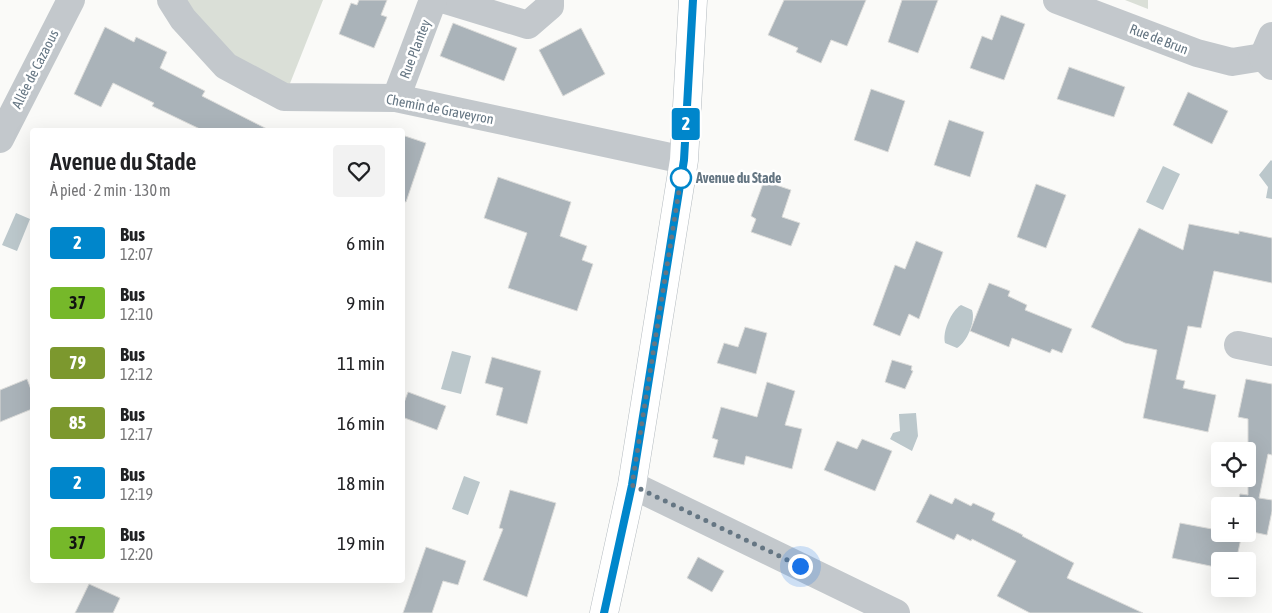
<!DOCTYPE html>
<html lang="fr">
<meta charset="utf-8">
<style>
body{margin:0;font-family:"Asap Condensed",sans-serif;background:#f2f2f2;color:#202124;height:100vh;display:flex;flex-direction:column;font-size:19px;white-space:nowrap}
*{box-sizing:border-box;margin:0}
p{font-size:16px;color:#757577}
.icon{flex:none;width:28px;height:28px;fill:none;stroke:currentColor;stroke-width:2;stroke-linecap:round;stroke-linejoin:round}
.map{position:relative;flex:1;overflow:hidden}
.sheet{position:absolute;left:30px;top:128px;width:375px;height:455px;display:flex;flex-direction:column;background:#fff;border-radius:5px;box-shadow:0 5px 20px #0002}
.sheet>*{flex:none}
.badge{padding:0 10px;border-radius:4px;font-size:18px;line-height:32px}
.controls{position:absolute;left:1211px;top:442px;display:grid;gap:10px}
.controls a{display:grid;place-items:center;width:45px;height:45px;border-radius:5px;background:#fff;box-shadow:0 5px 20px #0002;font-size:25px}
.you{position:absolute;width:25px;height:25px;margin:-12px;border:4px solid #fff;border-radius:50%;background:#1a73e8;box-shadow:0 0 0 8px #1a73e833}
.map>.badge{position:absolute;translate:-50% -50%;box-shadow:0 0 0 2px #fff}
.round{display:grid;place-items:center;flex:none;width:52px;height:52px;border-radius:5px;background:#f2f2f2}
.summary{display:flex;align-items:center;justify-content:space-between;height:85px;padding:0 20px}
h1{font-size:24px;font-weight:600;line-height:38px}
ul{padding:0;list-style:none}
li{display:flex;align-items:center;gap:15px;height:60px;padding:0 20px}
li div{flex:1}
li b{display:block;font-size:19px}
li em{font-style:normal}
li .badge{min-width:55px;font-weight:700;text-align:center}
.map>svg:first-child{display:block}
.green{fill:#dadfd7}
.water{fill:#bbc7cb}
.building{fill:#aab3b9;stroke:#dcdcda}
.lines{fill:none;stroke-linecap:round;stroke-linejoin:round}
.secondary-casing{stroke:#b3babf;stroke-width:29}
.minor{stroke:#c3c8cc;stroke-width:28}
.secondary{stroke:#fff;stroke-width:28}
.line-casing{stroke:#fff;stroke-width:11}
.line{stroke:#0086cb;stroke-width:8}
.walk{stroke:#657683;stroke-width:5;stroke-dasharray:0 9}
.stop-dot{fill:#fff;stroke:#0086cb;stroke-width:2.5}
.labels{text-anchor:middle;stroke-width:5;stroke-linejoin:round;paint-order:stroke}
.street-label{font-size:14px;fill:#657683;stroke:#fff}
.stop-label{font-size:14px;font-weight:bold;fill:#657683;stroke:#fff;text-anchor:start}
</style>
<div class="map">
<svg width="1272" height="613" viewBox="0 0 1272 613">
<rect width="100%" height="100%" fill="#fafaf8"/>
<g class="green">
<path d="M176,0H323L287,91L257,83Z"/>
<path d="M1125,0H1148V9Z"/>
</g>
<g class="water">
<path d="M1271,160L1272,161V199L1266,198L1268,187L1259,175Z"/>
<path d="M1163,166L1180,174L1163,210L1146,202Z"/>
<path d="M16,213L30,219L17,251L2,245Z"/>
<path d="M961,305L972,310C976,321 967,342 957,348L945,343C942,332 951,311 961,305Z"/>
<path d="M452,351L471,356L461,394L441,389Z"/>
<path d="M916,413L918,436L912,451L890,439L893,433L900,431L899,414Z"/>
<path d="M464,476L480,482L468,515L452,509Z"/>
</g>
<g class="building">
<path d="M359,0H387L381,15L387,17L374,48L339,34L351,3L357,5Z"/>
<path d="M784,0H866L847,46L831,40L821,63L796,52L798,48L768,35Z"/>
<path d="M902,0H938L918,53L888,42Z"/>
<path d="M1001,15L1025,24L1004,80L970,68L982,36L992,40Z"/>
<path d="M453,23L517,48L504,81L440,56Z"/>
<path d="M105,27L134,42L136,37L167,52L160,68L205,91L202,96L269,130H202L152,106L154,103L113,83L101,107L74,94Z"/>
<path d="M581,28L605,74L563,96L539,50Z"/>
<path d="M1069,67L1125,87L1114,117L1057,99Z"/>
<path d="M871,89L905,101L888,152L854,140Z"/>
<path d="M1188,92L1228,111L1212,144L1173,125Z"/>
<path d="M949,120L984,132L970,177L934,165Z"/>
<path d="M402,135L426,143L406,202L402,201Z"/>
<path d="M498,177L571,202L560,236L587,246L582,260L593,264L577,311L508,288L527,233L484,218Z"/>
<path d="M764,181L791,190L782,217L800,223L791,246L751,232L756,219L751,216Z"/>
<path d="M1036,184L1066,195L1046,248L1017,237Z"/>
<path d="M1189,224L1239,234V231L1272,238V283L1214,271L1201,328L1188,326L1176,379L1185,381L1183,388L1216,395L1208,432L1143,418L1157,350L1125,343L1091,327L1139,228L1183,250Z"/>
<path d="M916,241L943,252L919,319L909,314L900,336L873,325L895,265L905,269Z"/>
<path d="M989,283L1010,291L1008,296L1027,305L1025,310L1072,329L1062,353L1052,349L1050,353L1012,338L1009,347L970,331Z"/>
<path d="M745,327L767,333L756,374L717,363L724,343L738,347Z"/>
<path d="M492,357L541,371L527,424L496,415L503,388L485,383Z"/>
<path d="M892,360L912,366L911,370L913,371L905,389L885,382Z"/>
<path d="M27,379L32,392V409L0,422V390Z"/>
<path d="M1246,379L1272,384V455L1268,454L1259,498L1272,500V511L1267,535L1248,531V506H1237L1240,494L1248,495V419L1238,417Z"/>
<path d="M767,382L795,391L785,425L802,429L792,469L746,456L744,465L713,457L718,440L712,438L721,407L757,417Z"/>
<path d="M408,392L446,406L437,430L402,417V408Z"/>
<path d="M862,439L892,451L875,491L824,470L837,441L857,449Z"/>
<path d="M510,490L556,503L527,597L483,580L503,529L499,528Z"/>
<path d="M930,494L952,504L955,498L971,506L973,503L995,513L992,520L1023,535L1022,536L1074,563L1067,578L1143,613H1030L997,596L1016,561L972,539L971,541L957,534L954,540L916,522Z"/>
<path d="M1213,521L1220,523V534H1242L1236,561H1220V568L1172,558L1180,523L1212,529Z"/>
<path d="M426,547L466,561L458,585L443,581L432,613H403Z"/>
<path d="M698,557L724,571L712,592L687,578Z"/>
<path d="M89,584L120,598L113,613H75Z"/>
</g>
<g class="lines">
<g class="secondary-casing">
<path id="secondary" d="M604,613L632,485L684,160L693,0"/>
</g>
<g class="minor">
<path d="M171,0L183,19L226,66L284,97L396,98L684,160"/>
<path d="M446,0L528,25L550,6V0"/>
<path d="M1057,0L1197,53L1232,62L1263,57"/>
<path d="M1272,36L1263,57L1272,66"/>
<path d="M396,98L433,0"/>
<path d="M0,139L71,0"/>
<path d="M1238,345L1272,352"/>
<path d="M632,485L896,613"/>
</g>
<use href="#secondary" class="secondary"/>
</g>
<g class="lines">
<g class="line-casing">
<path id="line" d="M604,613L632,485L684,160L693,0"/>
</g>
<use href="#line" class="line"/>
<path class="walk" d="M681,178L682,172L632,485L800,566"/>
</g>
<circle class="stop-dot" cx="681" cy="178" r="10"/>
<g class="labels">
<g class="street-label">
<text transform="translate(1159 39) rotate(21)" y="5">Rue de Brun</text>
<text transform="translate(415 49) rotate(-69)" y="5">Rue Plantey</text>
<text transform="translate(35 69) rotate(-63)" y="5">Allée de Cazaous</text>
<text transform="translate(440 109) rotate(11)" y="5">Chemin de Graveyron</text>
</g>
<g class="stop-label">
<text x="696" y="183">Avenue du Stade</text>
</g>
</g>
</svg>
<div class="controls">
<a><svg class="icon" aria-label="locate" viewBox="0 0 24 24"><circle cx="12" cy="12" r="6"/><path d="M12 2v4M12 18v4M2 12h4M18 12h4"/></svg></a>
<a>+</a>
<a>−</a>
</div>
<div class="you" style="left:800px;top:566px"></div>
<b class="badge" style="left:686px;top:124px;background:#0086cb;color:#fff">2</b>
<section class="sheet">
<div class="summary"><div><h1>Avenue du Stade</h1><p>À pied · 2 min · 130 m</p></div><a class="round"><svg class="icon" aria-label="heart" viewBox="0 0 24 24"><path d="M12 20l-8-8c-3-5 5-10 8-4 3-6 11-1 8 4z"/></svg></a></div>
<ul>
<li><span class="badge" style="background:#0086cb;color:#fff">2</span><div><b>Bus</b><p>12:07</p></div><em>6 min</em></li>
<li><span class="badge" style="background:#76b82a;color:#111">37</span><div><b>Bus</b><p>12:10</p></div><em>9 min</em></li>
<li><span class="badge" style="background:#7c982e;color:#fff">79</span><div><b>Bus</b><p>12:12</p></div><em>11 min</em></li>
<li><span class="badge" style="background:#7c982e;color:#fff">85</span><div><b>Bus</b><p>12:17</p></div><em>16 min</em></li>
<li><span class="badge" style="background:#0086cb;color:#fff">2</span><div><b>Bus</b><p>12:19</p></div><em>18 min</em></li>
<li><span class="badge" style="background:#76b82a;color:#111">37</span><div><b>Bus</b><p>12:20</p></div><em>19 min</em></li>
</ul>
</section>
</div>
